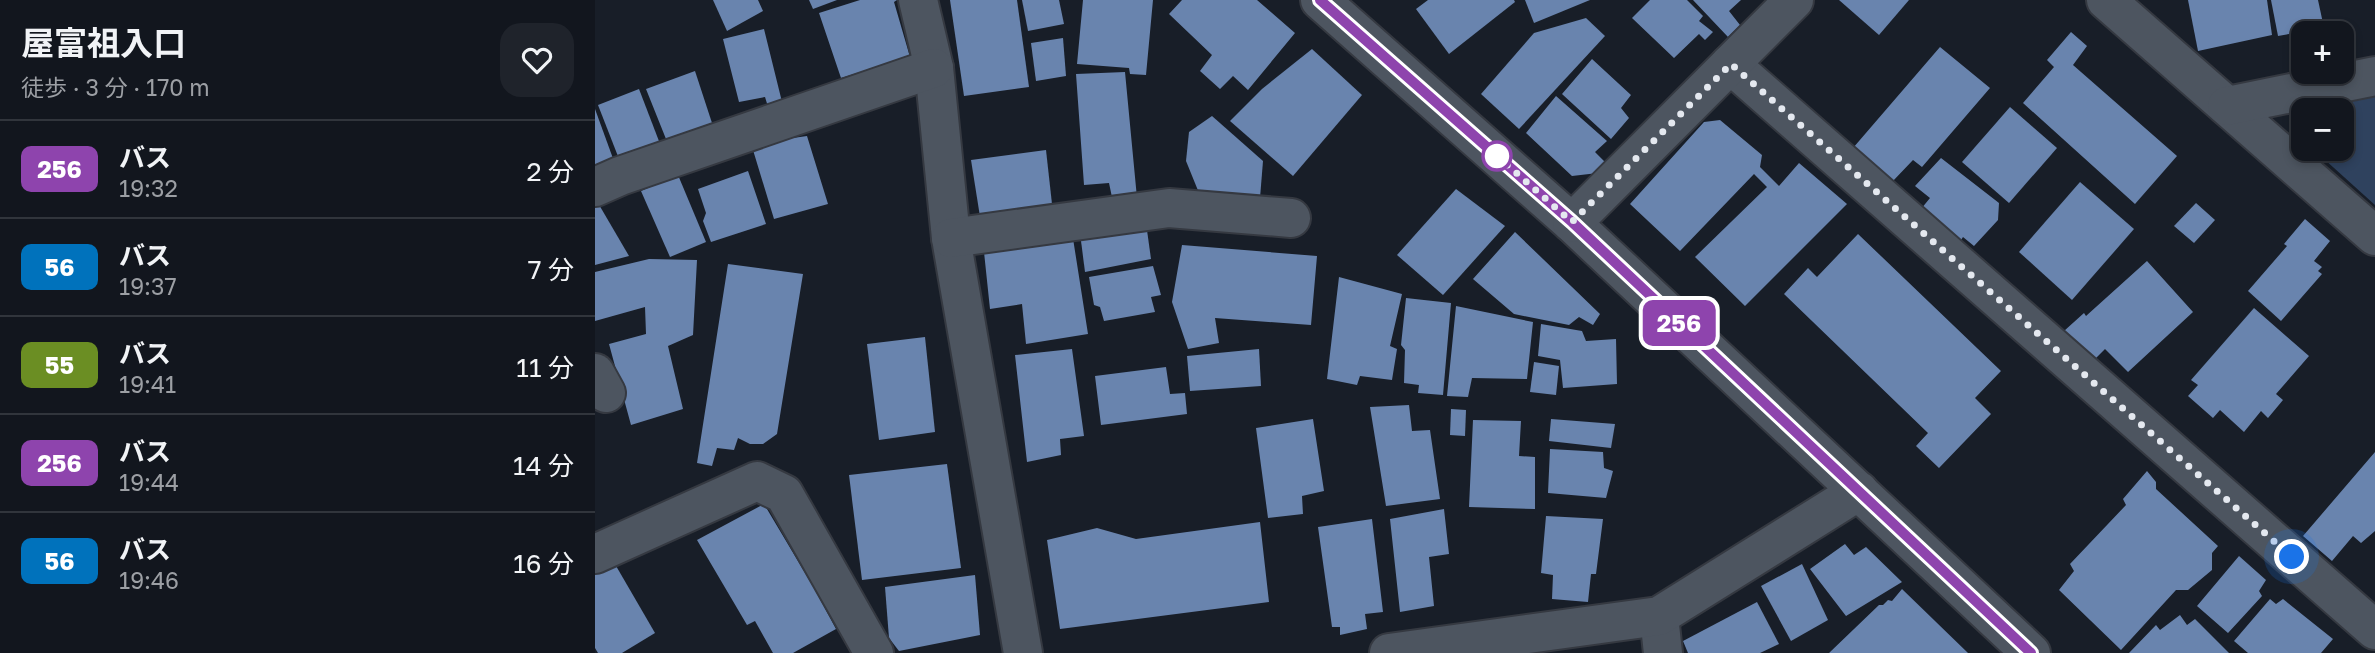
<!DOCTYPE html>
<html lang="ja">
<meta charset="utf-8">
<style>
body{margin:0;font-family:"Golos Text","Noto Sans JP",sans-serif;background:#1f232b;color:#f1f3f6;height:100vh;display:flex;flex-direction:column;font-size:26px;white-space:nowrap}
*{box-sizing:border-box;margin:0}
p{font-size:23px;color:#9c9fa4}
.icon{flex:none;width:38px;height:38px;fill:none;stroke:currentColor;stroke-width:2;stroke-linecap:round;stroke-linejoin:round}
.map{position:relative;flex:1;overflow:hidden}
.details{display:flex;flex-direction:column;background:#12161e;width:595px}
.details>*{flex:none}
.badge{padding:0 14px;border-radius:10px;font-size:24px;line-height:46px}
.buttons{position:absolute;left:1696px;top:21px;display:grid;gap:14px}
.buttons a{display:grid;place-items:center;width:63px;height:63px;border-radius:14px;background:#12161e;box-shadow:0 4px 10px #0003,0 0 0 2px #31353c;font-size:35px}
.you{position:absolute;width:35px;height:35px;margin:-18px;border:5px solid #fff;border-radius:50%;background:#1a73e8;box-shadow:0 0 0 10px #1a73e833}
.map>.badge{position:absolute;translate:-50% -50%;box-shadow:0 0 0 4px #fff}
.round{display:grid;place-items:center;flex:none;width:74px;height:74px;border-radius:21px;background:#1f232b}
.summary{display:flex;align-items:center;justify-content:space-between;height:119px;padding:0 21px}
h1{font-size:33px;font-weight:700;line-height:52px}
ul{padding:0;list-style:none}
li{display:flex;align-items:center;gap:21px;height:98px;padding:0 21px;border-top:2px solid #31353c}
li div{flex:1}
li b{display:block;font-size:26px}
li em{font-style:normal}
li .badge{min-width:77px;font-weight:700;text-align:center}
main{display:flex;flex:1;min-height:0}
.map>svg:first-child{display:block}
.green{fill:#2f425e}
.building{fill:#6984ae}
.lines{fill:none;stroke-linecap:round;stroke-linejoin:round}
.minor-casing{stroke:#353941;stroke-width:42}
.minor{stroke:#4d5560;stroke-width:38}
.line-casing{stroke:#fff;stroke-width:16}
.line{stroke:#8e44ad;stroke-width:10}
.walk{stroke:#e4e8ef;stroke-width:7;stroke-dasharray:0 12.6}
.stop-dot{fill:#fff;stroke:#8e44ad;stroke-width:3.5}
</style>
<main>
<section class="details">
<div class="summary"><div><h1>屋富祖入口</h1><p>徒歩 · 3 分 · 170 m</p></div><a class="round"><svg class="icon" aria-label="heart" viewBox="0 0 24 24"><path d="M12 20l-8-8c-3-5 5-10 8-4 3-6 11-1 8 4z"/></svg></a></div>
<ul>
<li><span class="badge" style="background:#8e44ad;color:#fff">256</span><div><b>バス</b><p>19:32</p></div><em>2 分</em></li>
<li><span class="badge" style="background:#0072bc;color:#fff">56</span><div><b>バス</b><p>19:37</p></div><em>7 分</em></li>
<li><span class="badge" style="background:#6b8e23;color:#fff">55</span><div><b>バス</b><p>19:41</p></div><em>11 分</em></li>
<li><span class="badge" style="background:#8e44ad;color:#fff">256</span><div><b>バス</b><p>19:44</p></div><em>14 分</em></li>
<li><span class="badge" style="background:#0072bc;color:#fff">56</span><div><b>バス</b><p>19:46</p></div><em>16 分</em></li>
</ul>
</section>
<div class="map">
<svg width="1780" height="653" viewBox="0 0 1780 653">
<rect width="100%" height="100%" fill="#181e28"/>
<path class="green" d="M1780,92V205L1718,149H1746V110H1718L1720,103Z"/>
<g class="building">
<path d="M118,0H163L168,11L132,31Z"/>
<path d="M214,0H242L218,9Z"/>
<path d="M265,0H302L299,2L315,57L246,78L224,13Z"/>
<path d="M355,0H422L434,87L369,96Z"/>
<path d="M427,0H464L469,24L433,31Z"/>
<path d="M488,0H558L551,75L535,74L534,68L482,64Z"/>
<path d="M587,0H662L700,33L653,90L638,76L625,89L605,71L617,55L574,14Z"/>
<path d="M833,0H919L920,2L854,54L821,9Z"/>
<path d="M930,0H995L939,23Z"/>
<path d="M1055,0H1092L1108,16L1104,21L1118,32L1110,40L1104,34L1079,58L1037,18Z"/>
<path d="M1098,0H1146L1134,11L1145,25L1133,37Z"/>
<path d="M1244,0H1314L1284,35Z"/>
<path d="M1593,0H1672L1677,35L1603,51Z"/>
<path d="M1676,0H1723L1729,28L1683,36Z"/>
<path d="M991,18L1010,36L924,129L886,94L939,33Z"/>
<path d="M169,29L188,106L174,110L170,97L144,102L128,39Z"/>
<path d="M1476,32L1492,46L1478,65L1582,156L1540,204L1428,103L1459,67L1452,60Z"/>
<path d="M468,38L471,76L441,81L436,43Z"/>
<path d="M1345,47L1395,88L1327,167L1318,160L1297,182L1258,148Z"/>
<path d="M717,49L767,95L698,176L635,121L667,89Z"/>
<path d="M997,59L1036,95L1026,108L1034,118L1016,139L967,94Z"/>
<path d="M100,71L117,123L71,139L51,89Z"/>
<path d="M530,72L542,198L518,202L514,183L489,185L481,74Z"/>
<path d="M44,89L67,149L26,164L3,105Z"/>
<path d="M961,96L1012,141L1000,152L1011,163L1003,173L977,176L931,133Z"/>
<path d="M1415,107L1462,148L1414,203L1367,162Z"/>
<path d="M0,109L20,164L0,172Z"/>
<path d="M617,116L668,161L665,198L604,193L591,161L594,132Z"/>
<path d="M1125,120L1167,155L1165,167L1184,186L1204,163L1252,204L1150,306L1100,257L1172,187L1159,174L1085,251L1035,204L1109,122Z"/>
<path d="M194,131L198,138L212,136L233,204L179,219L158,150Z"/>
<path d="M451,150L458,213L386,223L376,160Z"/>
<path d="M1346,158L1404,203L1403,220L1379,246L1368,237L1364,243L1326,209L1335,198L1320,186Z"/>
<path d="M153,171L171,224L116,242L108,221L111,213L103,189Z"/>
<path d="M83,175L111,242L75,257L46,191Z"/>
<path d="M1485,182L1539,229L1477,300L1424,252Z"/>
<path d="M861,189L910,226L848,295L802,255Z"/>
<path d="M3,203L34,256L0,265V204Z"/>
<path d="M1601,203L1620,220L1599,243L1579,226Z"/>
<path d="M1710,219L1735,241L1719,261L1727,267L1723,271L1727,274L1686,321L1653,291L1692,246L1689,244Z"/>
<path d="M551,223L556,259L490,272L485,233Z"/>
<path d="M477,232L493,334L431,344L427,304L395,309L389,252Z"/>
<path d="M920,232L1005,314L998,325L984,317L974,325L919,314L878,279Z"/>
<path d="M1263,234L1406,371L1380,398L1396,414L1344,468L1321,446L1333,433L1189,294L1213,268L1222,277Z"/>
<path d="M587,245L722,256L716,325L620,318L624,343L593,349L577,302Z"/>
<path d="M54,259L102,260L98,335L73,346L88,409L36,425L14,344L51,334L50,307L0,321V272Z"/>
<path d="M1552,261L1598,312L1533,372L1510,349L1500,359L1469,331L1489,313L1491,316Z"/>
<path d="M133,264L208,274L182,434L168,444H155L143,438L139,450L122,448L117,466L102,463Z"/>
<path d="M558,266L566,295L556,297L560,312L509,321L505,307L499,305L494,277Z"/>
<path d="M744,277L807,294L795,346L802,349L797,380L765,376L762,385L732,379Z"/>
<path d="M811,298L856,303L848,395L823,393L824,385L809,383L810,350L806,345Z"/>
<path d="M861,306L938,322L932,379L877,378L873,397L852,396Z"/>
<path d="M1659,308L1714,356L1681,394L1688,400L1673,418L1666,411L1649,432L1625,410L1618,418L1593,396L1603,385L1596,380Z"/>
<path d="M946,324L987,331L991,341L1021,339L1022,384L968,388L965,360L943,356Z"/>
<path d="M330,337L340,432L284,440L272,344Z"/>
<path d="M477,349L489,436L465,439L466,455L432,462L420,355Z"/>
<path d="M664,349L666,386L595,391L592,356Z"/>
<path d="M939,362L964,366L961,395L935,392Z"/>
<path d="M571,367L575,394L590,393L592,414L506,425L500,376Z"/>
<path d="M814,405L817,431L835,430L845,499L791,506L775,407Z"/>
<path d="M856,409L871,410L870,436L855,435Z"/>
<path d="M718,419L729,491L707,496L708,514L673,518L661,428Z"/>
<path d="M956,419L1020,424L1016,448L954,441Z"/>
<path d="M878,420L926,421L924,456L940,457V509L874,507Z"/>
<path d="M955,449L1008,452L1009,468L1018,471L1011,498L953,493Z"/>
<path d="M1780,452V531L1766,543L1758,536L1737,561L1708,536Z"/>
<path d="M352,464L366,568L267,580L254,475Z"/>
<path d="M1552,471L1561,482V489L1623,546L1617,553V570L1593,590H1581L1526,650L1464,590L1479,571L1475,564L1531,505L1528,499Z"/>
<path d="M169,504L219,588L241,629L198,653H178L160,621L152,625L102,540Z"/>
<path d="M849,509L854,554L834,557L839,606L805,612L795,519Z"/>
<path d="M951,516L1008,519L1001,574H996L993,602L957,599L958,575L946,573Z"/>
<path d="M777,519L788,612L770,614L772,629L745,635V627H737L723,527Z"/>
<path d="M665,522L674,602L465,629L452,540L502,528L541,539Z"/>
<path d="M1250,544L1259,555L1271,547L1307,582L1251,616L1215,569Z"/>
<path d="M1644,556L1671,580L1664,591L1667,596L1633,633L1602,606Z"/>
<path d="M17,559L60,633L27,653H3L0,648V567Z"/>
<path d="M1207,564L1233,620L1196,641L1166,586Z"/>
<path d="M380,575L385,635L304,651L294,638L290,587Z"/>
<path d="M1307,589L1373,653H1234L1284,605H1288L1293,600L1297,601Z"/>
<path d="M1675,599L1681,604L1688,599L1738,639L1726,653H1653L1639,641Z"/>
<path d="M1162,602L1184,644L1165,653H1093L1088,641Z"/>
<path d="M1585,615L1592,625L1600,619L1634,653H1534L1561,625L1565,630Z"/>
</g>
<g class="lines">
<g class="minor-casing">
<g id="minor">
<path d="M323,0L339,68L356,238L428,653"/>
<path d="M725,0L977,223L1436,653"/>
<path d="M1511,0L1780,236"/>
<path d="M1135,64L1780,630"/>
<path d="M1632,106L1780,76"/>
<path d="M0,187L25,176L339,68"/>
<path d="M977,223L1199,0"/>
<path d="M356,238L574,208L696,218"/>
<path d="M0,373L11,393"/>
<path d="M0,554L162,481L189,494L279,653"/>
<path d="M1064,616L1068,653"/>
<path d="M794,653L1064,616L1264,491"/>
</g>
</g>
<use href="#minor" class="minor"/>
</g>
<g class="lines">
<g class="line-casing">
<path id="line" d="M725,0L977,222L1436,653"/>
</g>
<use href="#line" class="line"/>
<path class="walk" d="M902,156L893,148L977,222L1136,64L1697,557"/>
</g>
<circle class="stop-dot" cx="902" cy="156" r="14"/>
</svg>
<div class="buttons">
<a>+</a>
<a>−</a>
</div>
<div class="you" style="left:1697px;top:557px"></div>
<b class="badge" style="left:1084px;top:323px;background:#8e44ad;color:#fff">256</b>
</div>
</main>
